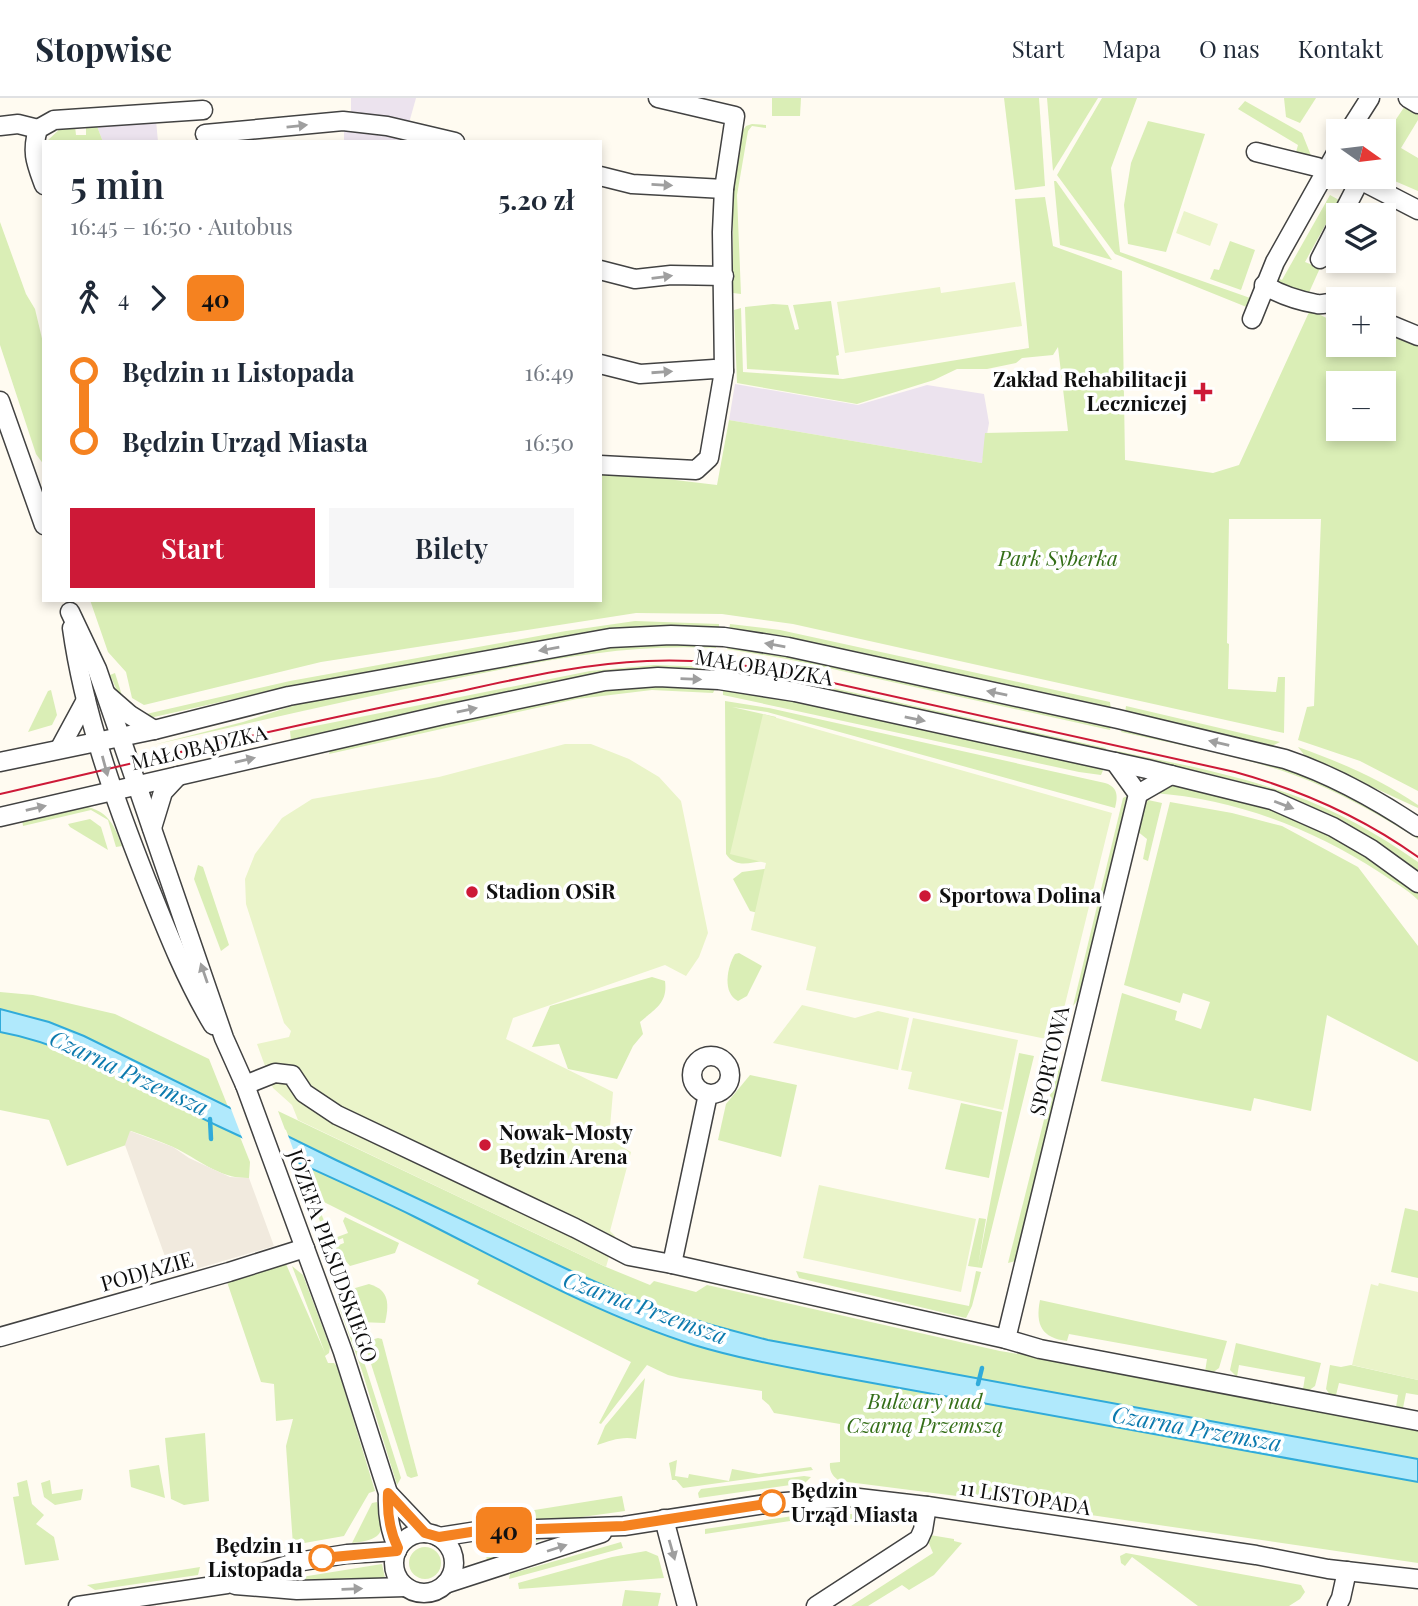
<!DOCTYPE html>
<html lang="pl">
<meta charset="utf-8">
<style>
body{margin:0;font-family:"Playfair Display",serif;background:#f6f6f7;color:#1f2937;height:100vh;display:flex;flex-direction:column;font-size:26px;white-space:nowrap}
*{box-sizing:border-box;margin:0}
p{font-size:23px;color:#747a83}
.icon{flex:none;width:38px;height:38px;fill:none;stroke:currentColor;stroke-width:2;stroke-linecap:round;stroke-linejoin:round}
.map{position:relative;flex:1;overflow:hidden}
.drawer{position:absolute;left:42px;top:42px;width:560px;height:462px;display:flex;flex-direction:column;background:#fff;border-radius:0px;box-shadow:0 4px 10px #0003}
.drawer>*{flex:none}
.badge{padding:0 14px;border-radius:10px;font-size:24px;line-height:46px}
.needle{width:46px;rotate:104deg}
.tools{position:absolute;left:1326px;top:21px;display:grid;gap:14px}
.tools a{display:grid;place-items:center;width:70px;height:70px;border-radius:0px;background:#fff;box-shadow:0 4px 10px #0003;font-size:35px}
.map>.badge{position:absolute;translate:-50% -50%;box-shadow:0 0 0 4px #fff}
.legs{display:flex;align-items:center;gap:10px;height:77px;padding:0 28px;font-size:23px}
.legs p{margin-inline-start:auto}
.headline{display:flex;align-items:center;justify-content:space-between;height:119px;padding:0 28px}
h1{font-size:38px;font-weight:600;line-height:52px}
.button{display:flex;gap:14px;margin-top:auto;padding:14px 28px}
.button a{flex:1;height:80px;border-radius:0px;background:#cd1937;color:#fff;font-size:28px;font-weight:600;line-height:80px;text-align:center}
.button a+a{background:#f6f6f7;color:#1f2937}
ul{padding:0 28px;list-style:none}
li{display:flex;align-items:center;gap:24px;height:70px;font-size:26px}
li i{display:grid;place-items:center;width:10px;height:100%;margin:0 9px;background:currentColor}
li i::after{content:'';width:18px;height:18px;margin:-9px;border:5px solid;border-radius:50%;background:#fff}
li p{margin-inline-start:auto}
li:first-child i{background:linear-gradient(#0000 50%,currentColor 0)}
li:last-child i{background:linear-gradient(currentColor 50%,#0000 0)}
header{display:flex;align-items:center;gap:42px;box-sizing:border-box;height:98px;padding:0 35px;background:#fff;border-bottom:2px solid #e0e1e3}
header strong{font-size:33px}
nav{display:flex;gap:38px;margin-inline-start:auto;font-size:24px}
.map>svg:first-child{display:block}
.industrial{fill:#ece3ee}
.green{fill:#daeeb6;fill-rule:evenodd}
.pitch{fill:#eaf4c9}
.plaza{fill:#f1eade}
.water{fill:#b0e9fc;stroke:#30abda;stroke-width:2}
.pier{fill:#fffbf1}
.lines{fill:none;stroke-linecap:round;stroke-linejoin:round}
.stream{stroke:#30abda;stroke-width:4.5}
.minor-casing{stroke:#424242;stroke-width:21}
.minor{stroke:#fff;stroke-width:18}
.tram{stroke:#cd1937;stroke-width:2}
.oneway{fill:#9f9f9f}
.line-1-casing{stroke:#fff;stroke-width:16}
.line-1{stroke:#f58220;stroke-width:10}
.poi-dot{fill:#cd1937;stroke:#fff;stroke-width:2.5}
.stop-1-dot{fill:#fff;stroke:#f58220;stroke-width:3.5}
.labels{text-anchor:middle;stroke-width:7;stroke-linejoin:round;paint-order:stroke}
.poi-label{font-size:21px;font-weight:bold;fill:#0f0f0f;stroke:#fff;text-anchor:start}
.park-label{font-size:21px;font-style:italic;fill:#346e18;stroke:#fff}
.street-label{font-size:21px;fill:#0f0f0f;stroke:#fff}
.stop-label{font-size:21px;font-weight:bold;fill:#0f0f0f;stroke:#fff;text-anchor:start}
.water-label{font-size:23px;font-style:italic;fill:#0c7aae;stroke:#fff}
</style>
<header>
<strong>Stopwise</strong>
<nav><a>Start</a><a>Mapa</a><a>O nas</a><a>Kontakt</a></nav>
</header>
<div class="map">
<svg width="1418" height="1508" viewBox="0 0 1418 1508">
<rect width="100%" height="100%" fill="#fffbf1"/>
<g class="industrial">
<path d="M351,0H416L409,25L351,18Z"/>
<path d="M156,22L158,44H103L95,23Z"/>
<path d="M344,31L387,34L429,44H344Z"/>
<path d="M735,286L858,307L927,287L984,296L989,325L982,365L729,322Z"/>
</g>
<g class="green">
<path d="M772,0H801L800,18H772Z"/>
<path d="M1004,0H1039L1045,88L1015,92Z"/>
<path d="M1047,0H1098L1053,73Z"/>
<path d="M1102,0H1137L1111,70L1120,154L1253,201L1249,210L1115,156L1057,77Z"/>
<path d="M1284,0H1316L1300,25L1286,19Z"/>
<path d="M1245,3L1302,35L1312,60L1295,58L1298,47L1238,11Z"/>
<path d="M1405,8L1418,15V22L1401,50L1418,60V93L1390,81L1385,91L1365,79H1384V39Z"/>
<path d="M95,23L103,44H46L64,27L75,28L76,37H86V28Z"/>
<path d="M1148,23L1205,36L1166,154L1128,146L1124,107L1131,65Z"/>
<path d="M752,26L766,27V30L752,28L748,33L737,97L741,196L733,195V97L742,34L746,28Z"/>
<path d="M1054,83H1056L1112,162L1060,147Z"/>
<path d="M1330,97L1339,102L1305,164L1320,170L1307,199L1277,190L1274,178L1282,182Z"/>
<path d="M1045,99L1053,148L1122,173L1125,362L1213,375L1239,367L1310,212L1339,226V247H1383L1392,251L1398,238L1418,246V693L1360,663L1298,642L1307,609L1314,608L1321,421H1229L1227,545L1229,546L1228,591L1276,594L1278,579H1285L1284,635L793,526L722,516L636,515L321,564L144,607L132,600L126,574L108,554L90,502H600V373L717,387L729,322L982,365L985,335L1068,333L1058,249L1053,257L1022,260L1016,265L987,271H957L934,282L857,306L737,285L734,212L741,210L743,274L843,281L1029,250L1015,101ZM1339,285H1384V331H1339Z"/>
<path d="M0,124L26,196L35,211L44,249V367L36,356L0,247Z"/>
<path d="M1230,143L1255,152L1241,192L1210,181L1214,171L1219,172Z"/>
<path d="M831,203L839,257L836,258L839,277L747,271L745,209L773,206L788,207L795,232L799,231L793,207Z"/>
<path d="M635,523L719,526V531L634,529L593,533L291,588L154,619C126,619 120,599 110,577L115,575L125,607L142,617L290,583L566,533Z"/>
<path d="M730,526L780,532L1110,604L1111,612L813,546L729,532Z"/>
<path d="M675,546L716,548V550C623,545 544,563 454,581C353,601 253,624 153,647L243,624L307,603L612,548Z"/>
<path d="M728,549L788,558L1111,629L1110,632L787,561L727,551Z"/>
<path d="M654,567L715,569L714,573L654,570L600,575L291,642L290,633L590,573Z"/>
<path d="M726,570L774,577L1106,650L1105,653L775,581L725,574Z"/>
<path d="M658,587L715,591L713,595L652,592L577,601L329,656L330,652L343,648L586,594Z"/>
<path d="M723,591L819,608L1104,670L1101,677L1079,674L723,597Z"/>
<path d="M51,592L57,617L52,627L28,634L48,593Z"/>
<path d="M725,603L769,610L1105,685C1118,689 1118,698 1115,710L767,614L732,609L776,619L740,754L763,763C749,765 735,770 726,756Z"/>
<path d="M1126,608L1280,644L1272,648L1125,615Z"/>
<path d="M1122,632C1182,645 1247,654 1305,676C1345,692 1381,716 1418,737V741C1378,716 1338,693 1294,677C1238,657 1179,647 1121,634Z"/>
<path d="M1298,649C1340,664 1382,682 1418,707V710L1305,658Z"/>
<path d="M1117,653C1175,665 1234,676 1290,696C1336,712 1378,736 1418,764V773C1369,735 1312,704 1253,687C1208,674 1161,666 1116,656Z"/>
<path d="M1172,687C1263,698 1346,739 1418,795V802C1407,791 1392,783 1379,774C1311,730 1235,701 1154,695Z"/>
<path d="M1127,698L1080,899L1073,908L1123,700Z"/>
<path d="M1148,702L1162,705L1148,763L1143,761L1147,741L1137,733L1144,709Z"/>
<path d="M1170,704L1232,715L1282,728L1358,769L1418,848V964L1327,917L1311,1013L1254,1000L1251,1013L1101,983L1122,895L1177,913L1175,922L1201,931L1210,904L1183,895L1180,905L1124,887Z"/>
<path d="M84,708C108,713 114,726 122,748L116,749L108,722L91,712L23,728L22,721Z"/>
<path d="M90,721L101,729L108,752L70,729L68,726Z"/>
<path d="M198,767L203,769L229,847L221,853L194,781Z"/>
<path d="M771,770L758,815L750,813L733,781L742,774Z"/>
<path d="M739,855L762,868L747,898L738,903C722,895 727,869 735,856Z"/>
<path d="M652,879L665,883C668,905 655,911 640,924L643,936L633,948L617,981L568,971L559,946L532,949L550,908Z"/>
<path d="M0,894L33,897L115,916L209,961L250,1064L249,1080C219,1081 199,1061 173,1049C160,1043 145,1038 131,1033L126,1047L67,1068L49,1022L0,1012Z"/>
<path d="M1019,955L1034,958L982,1170L968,1168L979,1120L986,1121L978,1168Z"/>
<path d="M1058,966L1062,971L1016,1163L1008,1165Z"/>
<path d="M750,977L797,987L781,1059L718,1042L726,1006Z"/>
<path d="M961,1005L1002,1014L989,1080L945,1071Z"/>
<path d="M278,1013L606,1169L650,1187L654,1183L696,1194L707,1187L1000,1253L1087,1267L1418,1328V1465L988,1402L840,1383C833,1379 829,1373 830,1365L840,1364V1326L774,1315L769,1307L762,1301V1293L680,1280L668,1277L647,1267L601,1326L599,1325L631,1264L477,1186L479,1182L310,1097Z"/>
<path d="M313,1104H316L332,1141L348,1135L343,1123L345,1119L399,1145L395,1155L350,1168L334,1149L344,1145L343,1140L328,1146Z"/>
<path d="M1405,1110L1418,1113V1180L1391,1174Z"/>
<path d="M283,1165L286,1166L325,1255L292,1168L303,1177L330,1249L329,1255L325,1258L328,1265H334L337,1268L375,1393L369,1395L344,1438L293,1447L286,1348L293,1321L276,1323L274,1286L261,1284L226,1181Z"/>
<path d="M796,1173L969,1208L976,1173L981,1174L972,1208L966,1220L799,1180Z"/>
<path d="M369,1186C390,1192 389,1207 385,1225L359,1224L345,1193Z"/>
<path d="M340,1198L366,1270L401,1380L397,1387L362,1273L338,1206Z"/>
<path d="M1040,1202L1227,1243L1219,1270L1212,1275L1205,1274L1207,1261L1069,1236L1067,1243C1042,1240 1035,1227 1040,1202Z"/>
<path d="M378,1240L382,1241L418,1378L411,1380L407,1378L364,1244Z"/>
<path d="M1236,1245L1321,1265L1315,1288L1308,1293L1303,1291L1305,1279L1239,1267L1237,1279L1230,1272Z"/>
<path d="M1330,1267L1341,1269L1351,1267L1418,1282V1297L1406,1295L1403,1310L1396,1309L1398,1297L1339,1285L1336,1297H1330L1326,1291Z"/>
<path d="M645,1280L636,1341C621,1338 611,1343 597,1347L605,1328Z"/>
<path d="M205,1335L209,1403L184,1407L171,1401L165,1340Z"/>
<path d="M677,1362L675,1378L688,1380L689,1376L729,1383L732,1371L759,1376L811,1369L813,1372L683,1390L676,1382H672L669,1365Z"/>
<path d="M159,1367L165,1400L131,1389L129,1372Z"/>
<path d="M804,1378L811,1379L805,1385L699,1400L698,1395L701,1391Z"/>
<path d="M27,1382L32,1406L44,1417L36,1426L54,1439L59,1462L25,1467L13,1399L19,1398L17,1385Z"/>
<path d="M50,1382L52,1396L83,1391L81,1402L55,1407L44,1399L41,1385Z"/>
<path d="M622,1398L625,1413L546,1424L480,1426L479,1421Z"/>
<path d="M377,1404C385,1434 385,1441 352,1445L372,1405Z"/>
<path d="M824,1416H863L905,1420L912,1426L891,1423L810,1420L705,1436V1431L793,1418Z"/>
<path d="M930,1437L954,1441V1443L962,1445L934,1477L909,1492L902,1487L868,1508H851L933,1455L928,1443Z"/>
<path d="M541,1442L489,1462L487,1463L484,1444Z"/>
<path d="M621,1444L623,1450L509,1481L510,1476Z"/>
<circle cx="425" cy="1465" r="16"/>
<path d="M646,1453L658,1458L664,1480L519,1491L518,1485L612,1459Z"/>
<path d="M1126,1455L1301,1487L1305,1494L1300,1501L1289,1508H1198L1132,1459L1125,1468L1121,1465L1120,1458Z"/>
<path d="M382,1466L385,1480L283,1482Z"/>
<path d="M200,1469L198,1477L95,1492L87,1487Z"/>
<path d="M625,1492L661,1495L658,1508H622Z"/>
</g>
<g class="pitch">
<path d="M1184,113L1218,126L1210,148L1176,135Z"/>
<path d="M1015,184L1022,228L845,255L837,204L940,189L941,195Z"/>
<path d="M763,616L1112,715L1056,943L806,892L816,849L751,832L766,765L730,756Z"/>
<path d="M565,646H591L629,661L659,679L681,703L708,835L699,859L686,878L665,867L513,920L506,941L613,994L609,1041L631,1054L610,1133L615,1138L606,1169L298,1022L292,1007L273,990L257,946L289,939L291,933L284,925L246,806L245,781L255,756L282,720L312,701L439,679Z"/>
<path d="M802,907L855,920L878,913L909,920L898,972L773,945Z"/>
<path d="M913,920L1018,942L1003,1012L908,991L912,974L901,972Z"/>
<path d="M819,1087L976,1121L961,1194L803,1160Z"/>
<path d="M1379,1185L1418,1194V1282L1352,1267L1371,1186L1378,1188Z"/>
</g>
<path class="plaza" d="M130,1033L173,1049L189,1060L230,1079L249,1080L274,1148L172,1178L125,1047Z"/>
<path class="water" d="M0,911L49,924L84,938L336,1062L571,1173L641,1204L708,1226L768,1242L1418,1361V1384L834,1278C787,1269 740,1261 694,1247C596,1216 507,1165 415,1119C350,1087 284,1059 218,1028C147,995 78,948 0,934Z"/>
<path class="pier" d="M228,1003L286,1032L299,1067L243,1042Z"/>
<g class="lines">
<g class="stream">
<path d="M210,1021L211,1041"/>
<path d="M978,1286L982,1270"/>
</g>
<g class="minor-casing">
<g id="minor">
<path d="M1408,0L1418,6"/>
<path d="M0,28L18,26L38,31"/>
<path d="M1349,33L1370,0"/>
<path d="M205,36L343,23L387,28L455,44"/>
<path d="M1256,54L1317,69L1325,73"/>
<path d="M600,78L632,86L724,91"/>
<path d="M1354,79L1418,112"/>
<path d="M44,87C36,65 31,55 38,31L54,22L203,12"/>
<path d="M1342,117L1360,82"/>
<path d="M1320,161L1339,124"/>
<path d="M600,172L635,181L671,177L724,178"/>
<path d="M1264,187C1279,196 1300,203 1317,206C1325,207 1331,203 1339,206"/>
<path d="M1252,221L1275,164L1339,50"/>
<path d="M1384,224L1418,238"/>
<path d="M600,266L640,276L714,271L724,273"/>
<path d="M0,303L44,427"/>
<path d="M600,367L696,372L709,360L724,273L722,134L724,91L735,18L658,0"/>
<path d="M70,514L97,571L224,940L245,987L343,1254L388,1395C387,1415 389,1432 398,1450"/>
<path d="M72,530C84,616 114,700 146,781C166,831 185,880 213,927"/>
<path d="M107,597L130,617L154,632"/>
<path d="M60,650L86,602"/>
<path d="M0,664L154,632L289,598L610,540L671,537L724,539L788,549L1118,621L1285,661C1333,677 1376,701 1418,729"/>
<path d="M1138,696L1171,677"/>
<path d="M0,719L443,617L605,583L658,579L719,582L795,594L1147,671L1272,702L1333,729L1371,751L1418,785"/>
<path d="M152,730L163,694L178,678"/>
<circle cx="711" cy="977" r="19"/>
<path d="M245,987L275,975L292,977L304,995L337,1017L575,1130L629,1158L672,1166L1006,1241L1040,1251L1418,1323"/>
<path d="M672,1166L708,996"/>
<path d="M0,1239L229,1174L305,1150"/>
<path d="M1006,1241L1138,696L1115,664"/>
<path d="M388,1395L426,1435"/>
<path d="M664,1421L687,1508"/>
<circle cx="424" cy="1465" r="30"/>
<path d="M439,1439L477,1433L624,1428L772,1405L850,1399L927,1408L1256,1457L1328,1471L1418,1481"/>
<path d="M445,1486L602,1435"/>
<path d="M235,1487L297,1492L406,1489"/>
<path d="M78,1508L227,1486L297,1464L347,1456L397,1453"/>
<path d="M816,1508L919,1441L923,1432L927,1408"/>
<path d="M1337,1508L1341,1500L1347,1473"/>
</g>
</g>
<use href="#minor" class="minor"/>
<path class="tram" d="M0,696C139,664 278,630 418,602C493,587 570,566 647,563C692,561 735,565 779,573L1235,674C1301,692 1362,719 1418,759"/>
</g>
<defs><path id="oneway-solid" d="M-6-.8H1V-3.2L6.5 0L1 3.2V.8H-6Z" transform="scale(1.75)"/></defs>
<g class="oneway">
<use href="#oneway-solid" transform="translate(297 28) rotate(-6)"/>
<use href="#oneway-solid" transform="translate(662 87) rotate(3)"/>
<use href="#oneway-solid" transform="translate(662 179) rotate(-7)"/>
<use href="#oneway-solid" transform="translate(662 274) rotate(-4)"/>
<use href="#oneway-solid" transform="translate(775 547) rotate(-170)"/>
<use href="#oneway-solid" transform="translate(549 551) rotate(170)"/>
<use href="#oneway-solid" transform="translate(691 581) rotate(2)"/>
<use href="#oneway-solid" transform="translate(997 595) rotate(-168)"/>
<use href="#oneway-solid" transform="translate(467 612) rotate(-12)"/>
<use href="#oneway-solid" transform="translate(915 621) rotate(12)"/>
<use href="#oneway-solid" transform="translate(1219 645) rotate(-167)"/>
<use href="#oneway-solid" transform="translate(245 662) rotate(-13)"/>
<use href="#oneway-solid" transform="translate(105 668) rotate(75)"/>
<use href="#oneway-solid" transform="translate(1284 707) rotate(21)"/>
<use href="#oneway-solid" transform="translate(36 710) rotate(-13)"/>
<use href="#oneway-solid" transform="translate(204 875) rotate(-109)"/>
<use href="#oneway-solid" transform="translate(557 1450) rotate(-18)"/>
<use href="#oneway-solid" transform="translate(672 1452) rotate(74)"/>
<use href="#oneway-solid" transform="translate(352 1491) rotate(-2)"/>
</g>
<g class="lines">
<g class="line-1-casing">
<path id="line-1" d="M322,1460L397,1453L398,1450C389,1432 387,1415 388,1395L425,1435L439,1439L477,1433L624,1428L772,1405"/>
</g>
<use href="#line-1" class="line-1"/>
</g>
<g class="poi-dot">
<path d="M1199.5 283.5h7v7h7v7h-7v7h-7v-7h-7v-7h7z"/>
<circle cx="472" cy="794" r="7"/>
<circle cx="925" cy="798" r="7"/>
<circle cx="485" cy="1047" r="7"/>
</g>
<g class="stop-1-dot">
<circle cx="772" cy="1405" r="12"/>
<circle cx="322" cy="1460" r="12"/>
</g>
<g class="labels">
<g class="poi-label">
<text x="1187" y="289" text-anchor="end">Zakład Rehabilitacji<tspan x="1187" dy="24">Leczniczej</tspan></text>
<text x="486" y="801">Stadion OSiR</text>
<text x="939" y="805">Sportowa Dolina</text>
<text x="499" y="1042">Nowak-Mosty<tspan x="499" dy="24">Będzin Arena</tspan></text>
</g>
<g class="park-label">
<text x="1058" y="468">Park Syberka</text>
<text x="925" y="1311">Bulwary nad<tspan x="925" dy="24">Czarną Przemszą</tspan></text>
</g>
<g class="street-label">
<text transform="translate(764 570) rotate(9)" y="7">MAŁOBĄDZKA</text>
<text transform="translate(199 650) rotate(-13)" y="7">MAŁOBĄDZKA</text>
<text transform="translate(1050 963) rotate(-77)" y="7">SPORTOWA</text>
<text transform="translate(332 1158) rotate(70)" y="7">JÓZEFA PIŁSUDSKIEGO</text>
<text transform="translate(147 1174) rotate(-16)" y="7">PODJAZIE</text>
<text transform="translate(1025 1400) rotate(9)" y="7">11 LISTOPADA</text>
</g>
<g class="stop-label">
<text x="791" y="1400">Będzin<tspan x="791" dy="24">Urząd Miasta</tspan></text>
<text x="303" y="1455" text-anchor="end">Będzin 11<tspan x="303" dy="24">Listopada</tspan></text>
</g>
<g class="water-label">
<text transform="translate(129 975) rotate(25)" y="8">Czarna Przemsza</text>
<text transform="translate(645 1210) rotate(20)" y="8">Czarna Przemsza</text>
<text transform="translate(1197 1331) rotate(10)" y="8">Czarna Przemsza</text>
</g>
</g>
</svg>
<div class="tools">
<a><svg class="needle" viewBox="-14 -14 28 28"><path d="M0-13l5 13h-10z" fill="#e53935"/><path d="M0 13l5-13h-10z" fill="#747a83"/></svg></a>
<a><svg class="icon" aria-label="layers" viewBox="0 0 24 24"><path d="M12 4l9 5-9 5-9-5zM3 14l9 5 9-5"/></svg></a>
<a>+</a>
<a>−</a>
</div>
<b class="badge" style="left:504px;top:1432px;background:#f58220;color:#111">40</b>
<section class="drawer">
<div class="headline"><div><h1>5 min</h1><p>16:45 – 16:50 · Autobus</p></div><b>5.20 zł</b></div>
<div class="legs"><svg class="icon" aria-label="walk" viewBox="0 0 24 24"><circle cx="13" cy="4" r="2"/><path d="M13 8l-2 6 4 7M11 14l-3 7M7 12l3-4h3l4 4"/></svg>4<svg class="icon" aria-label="forward" viewBox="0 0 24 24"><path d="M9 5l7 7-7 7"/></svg><b class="badge" style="background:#f58220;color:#111">40</b></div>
<ul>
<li><i style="color:#f58220"></i><b>Będzin 11 Listopada</b><p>16:49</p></li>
<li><i style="color:#f58220"></i><b>Będzin Urząd Miasta</b><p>16:50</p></li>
</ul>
<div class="button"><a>Start</a><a>Bilety</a></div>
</section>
</div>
